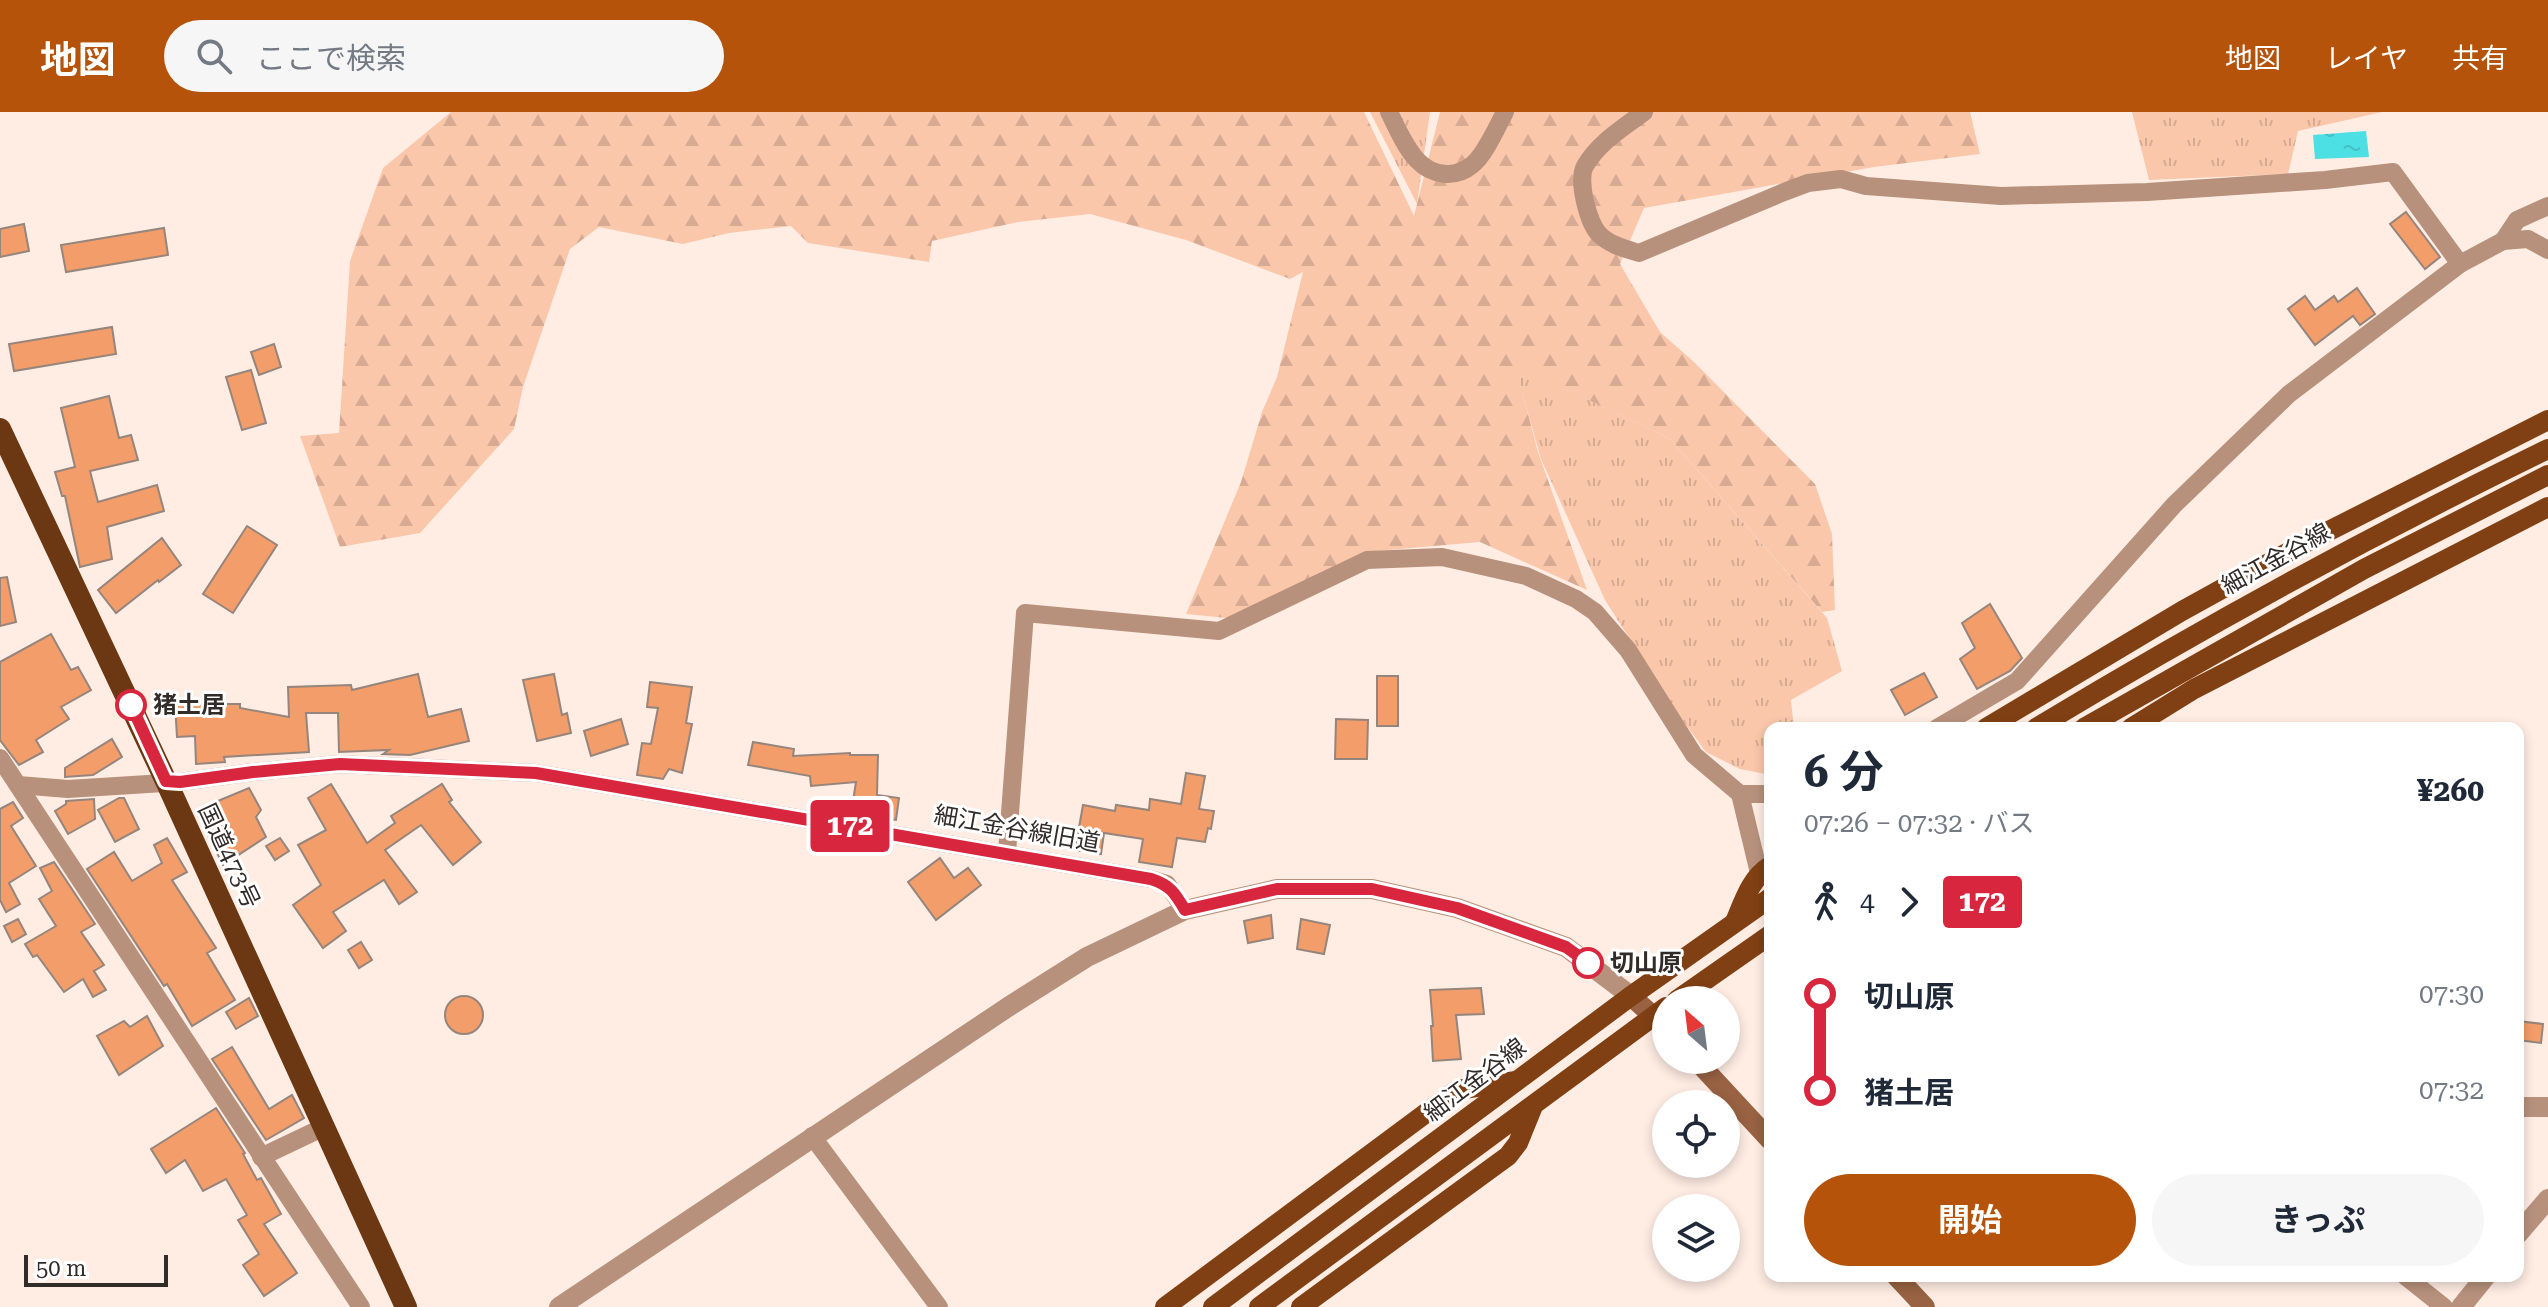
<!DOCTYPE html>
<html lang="ja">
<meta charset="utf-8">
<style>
body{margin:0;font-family:"Roboto Serif","Noto Sans JP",serif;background:#f6f6f7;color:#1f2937;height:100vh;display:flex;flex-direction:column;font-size:30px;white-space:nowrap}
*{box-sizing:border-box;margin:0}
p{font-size:26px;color:#747a83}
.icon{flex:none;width:44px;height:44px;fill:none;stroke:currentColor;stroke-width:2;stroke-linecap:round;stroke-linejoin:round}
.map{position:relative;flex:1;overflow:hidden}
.panel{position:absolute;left:1764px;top:610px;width:760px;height:560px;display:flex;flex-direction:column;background:#fff;border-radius:16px;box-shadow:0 4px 12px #0003}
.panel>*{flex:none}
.badge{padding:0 16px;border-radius:6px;font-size:28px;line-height:52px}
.needle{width:52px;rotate:332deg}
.tools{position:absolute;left:1652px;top:874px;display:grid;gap:16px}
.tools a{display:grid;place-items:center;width:88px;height:88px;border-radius:50%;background:#fff;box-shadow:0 4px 12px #0003;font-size:40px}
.scale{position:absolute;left:24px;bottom:20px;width:144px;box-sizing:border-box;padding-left:8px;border:4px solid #322c28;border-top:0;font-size:22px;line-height:28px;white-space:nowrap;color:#322c28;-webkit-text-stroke:6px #fff;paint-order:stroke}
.map>.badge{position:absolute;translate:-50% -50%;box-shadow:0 0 0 4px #fff}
.legs{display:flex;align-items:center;gap:12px;height:88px;padding:0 40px;font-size:26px}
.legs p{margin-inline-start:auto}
.overview{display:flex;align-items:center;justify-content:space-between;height:136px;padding:0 40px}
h1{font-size:44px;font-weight:700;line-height:60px}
.action{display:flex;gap:16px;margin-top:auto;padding:16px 40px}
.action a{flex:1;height:92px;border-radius:48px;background:#b45309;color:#fff;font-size:32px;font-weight:700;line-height:92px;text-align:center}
.action a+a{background:#f6f6f7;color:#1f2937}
ul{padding:0 40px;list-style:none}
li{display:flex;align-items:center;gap:28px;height:96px;font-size:30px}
li i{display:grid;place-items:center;width:12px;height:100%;margin:0 10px;background:currentColor}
li i::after{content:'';width:20px;height:20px;margin:-10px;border:6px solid;border-radius:50%;background:#fff}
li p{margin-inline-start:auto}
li:first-child i{background:linear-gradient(#0000 50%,currentColor 0)}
li:last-child i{background:linear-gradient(currentColor 50%,#0000 0)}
header{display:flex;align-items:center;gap:48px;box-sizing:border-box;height:112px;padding:0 40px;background:#b45309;color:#fff}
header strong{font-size:38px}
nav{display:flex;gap:44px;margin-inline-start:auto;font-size:28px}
.search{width:560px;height:72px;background:#f6f6f7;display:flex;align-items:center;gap:20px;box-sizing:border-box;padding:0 28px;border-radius:44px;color:#747a83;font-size:30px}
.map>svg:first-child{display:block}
.grass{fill:url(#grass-tufts)}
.forest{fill:url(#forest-firs)}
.water{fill:url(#water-ripples)}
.building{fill:#f39d6a;stroke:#95857c;stroke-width:2}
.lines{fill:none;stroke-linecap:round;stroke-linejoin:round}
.minor{stroke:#b7917c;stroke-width:18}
.tertiary{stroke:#b7917c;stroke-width:20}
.secondary{stroke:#986243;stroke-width:20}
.primary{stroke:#804013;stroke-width:20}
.trunk{stroke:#6c3814;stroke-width:22}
.line-1-casing{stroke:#fff;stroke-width:18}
.line-1{stroke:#d7263d;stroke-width:12}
.stop-1-dot{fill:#fff;stroke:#d7263d;stroke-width:4}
.labels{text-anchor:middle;stroke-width:6;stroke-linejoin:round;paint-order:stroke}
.street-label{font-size:24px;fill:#322c28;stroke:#fff}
.stop-label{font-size:24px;font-weight:bold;fill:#322c28;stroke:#fff;text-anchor:start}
</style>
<header>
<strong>地図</strong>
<div class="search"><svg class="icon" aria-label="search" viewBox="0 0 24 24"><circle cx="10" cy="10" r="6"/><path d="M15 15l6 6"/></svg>ここで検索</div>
<nav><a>地図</a><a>レイヤ</a><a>共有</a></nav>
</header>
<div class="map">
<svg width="2548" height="1195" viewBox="0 0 2548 1195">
<defs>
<pattern id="grass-tufts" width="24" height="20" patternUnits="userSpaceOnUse" patternTransform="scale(2)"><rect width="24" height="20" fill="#fac7ab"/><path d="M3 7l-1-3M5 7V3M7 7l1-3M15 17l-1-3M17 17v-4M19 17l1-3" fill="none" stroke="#d7ab93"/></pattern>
<pattern id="forest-firs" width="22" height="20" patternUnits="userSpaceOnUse" patternTransform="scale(2)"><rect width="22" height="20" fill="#fac7ab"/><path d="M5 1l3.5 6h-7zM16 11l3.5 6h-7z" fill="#d7ab93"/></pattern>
<pattern id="water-ripples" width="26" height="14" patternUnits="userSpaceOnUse" patternTransform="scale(2)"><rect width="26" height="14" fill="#4cdfe3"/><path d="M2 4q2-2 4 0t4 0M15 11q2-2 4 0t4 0" fill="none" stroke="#43c0c3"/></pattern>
</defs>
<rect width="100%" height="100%" fill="#ffede3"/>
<g class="grass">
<path d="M1370,0H1430L1417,92Z"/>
<path d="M2132,0H2382L2298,19L2288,62L2149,68Z"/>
<path d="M1514,252L1670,327L1827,506L1842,559L1791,588L1794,616H1770V663L1740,657L1706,640L1675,598L1605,488L1541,347Z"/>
</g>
<path class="forest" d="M451,0H1364L1414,104L1440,0H1970L1980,42L1874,55L1644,96L1620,152L1660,220L1694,250L1815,372L1832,422L1835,498L1822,500L1670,327L1515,253L1538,340L1587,478L1480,430L1376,439L1227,506L1186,502L1241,370L1262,300L1277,265L1303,160L1290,167L1186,128L1090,102L1018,110L932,129L929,150L808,131L791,114L729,121L683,132L599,115L570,137L523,275L514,317L420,421L340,435L300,324L339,321L350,149L383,56Z"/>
<path class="water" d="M2366,19L2369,45L2315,47L2313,23Z"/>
<g class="building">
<path d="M2406,100L2440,145L2425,157L2390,112Z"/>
<path d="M24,112L29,139L0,145V117Z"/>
<path d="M164,116L168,143L66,160L61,133Z"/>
<path d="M2357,176L2375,202L2360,213L2353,204L2315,233L2288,197L2305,184L2315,198L2334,184L2338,190Z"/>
<path d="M112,215L116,242L14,259L9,232Z"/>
<path d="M274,232L281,255L259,263L251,240Z"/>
<path d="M251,258L266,311L242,318L226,265Z"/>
<path d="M109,284L119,326L131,323L138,348L90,359L98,390L157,373L164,399L107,415L112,447L80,455L65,384H62L55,360L75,355L61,296Z"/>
<path d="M247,414L277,433L233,501L203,482Z"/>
<path d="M162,426L181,453L159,470L158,468L116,501L98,478Z"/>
<path d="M7,465L16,510L0,514V466Z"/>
<path d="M1990,492L2022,546L2010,559L1977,577L1960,547L1975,536L1962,511Z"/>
<path d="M51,522L71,558L78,555L91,578L61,595L69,607L36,628L43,640L19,653L0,628V550Z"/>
<path d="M1924,561L1937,585L1905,603L1891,578Z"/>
<path d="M418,562L428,605L461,597L469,629L410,643L383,642L389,638L339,640L338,601H306L309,640L224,645L225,650L196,652L195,624L177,625L175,592H240V596L289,605L288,575L351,573L352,578Z"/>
<path d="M554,562L562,603L567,601L571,621L537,629L523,568Z"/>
<rect x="1377" y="564" width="21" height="50"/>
<path d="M650,570L692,575L686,611L692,612L682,661L669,657L663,667L637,663L642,631L651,632L658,596L647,595Z"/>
<path d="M621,607L628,632L591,644L584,619Z"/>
<path d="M1336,607L1368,608L1367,647H1335Z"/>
<path d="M112,627L122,645L93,663L65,665V656Z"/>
<path d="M753,630L794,637L793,644L850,641V643H878L877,683L899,686L896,708L851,702L856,670L811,674L810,664L748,653Z"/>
<path d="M1186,661L1205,664L1199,697L1214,699L1211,717L1208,716L1205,730L1177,726L1172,755L1139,750L1143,727L1104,721L1101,742L1075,738L1083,693L1115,699L1116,693L1149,698L1150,687L1181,692Z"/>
<path d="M331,672L367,731L395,711L391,704L442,672L452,688L449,690L481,730L453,753L421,713L385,738L417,780L399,792L384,768L333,800L346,819L323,836L293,793L321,773L298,733L326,718L308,686Z"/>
<path d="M249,676L261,698L256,705L266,725L223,753L196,698Z"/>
<path d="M119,686H124L139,717L115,730L98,698Z"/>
<path d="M94,687L95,707L68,722L55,699L66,692V689Z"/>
<path d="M13,690L23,706L11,714L36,754L9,771L20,792L6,800L0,788V697Z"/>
<path d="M167,726L187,760L172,768L216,836L207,841L235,888L192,914L167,872L164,874L87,757L114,740L132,769L162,751L154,733Z"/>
<path d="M280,726L289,739L275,748L266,734Z"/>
<path d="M940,746L954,766L968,756L981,773L936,808L908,770Z"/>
<path d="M54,750L95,812L81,820L104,853L94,859L106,878L93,885L83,867L64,880L37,843L33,845L25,832L56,814L39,787L52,779L40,756Z"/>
<path d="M1271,803L1273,826L1248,831L1244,809Z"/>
<path d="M18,807L26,822L12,830L4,814Z"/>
<path d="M1301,807L1330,813L1324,842L1297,837Z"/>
<path d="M361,830L372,848L359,856L348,838Z"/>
<path d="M1481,876L1484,902L1456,903L1461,947L1433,949L1431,914H1433L1430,878Z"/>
<circle cx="464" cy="903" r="19"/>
<path d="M249,886L258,904L236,917L226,900Z"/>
<path d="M147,904L163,934L119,963L97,924L124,909L130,915Z"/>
<path d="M2518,909L2543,912L2541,931L2518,928Z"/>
<path d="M232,935L269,997L292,983L304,1006L266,1028L212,947Z"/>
<path d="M216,996L245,1041L243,1042L257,1068L261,1066L281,1102L264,1112L297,1161L264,1184L243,1153L259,1142L238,1108L247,1103L226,1067L203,1079L185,1048L166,1061L151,1037Z"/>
</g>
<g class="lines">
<g class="minor">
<path d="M1389,0C1397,16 1405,35 1417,48C1432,64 1455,67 1472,53C1485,43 1497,15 1505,0"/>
<path d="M1644,0C1623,16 1599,30 1585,54C1577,68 1588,112 1600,123C1610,133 1626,137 1639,141L1784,80L1808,71L1841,67L1866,74L2001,84L2147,80L2325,68L2393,60L2460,152"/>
<path d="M2503,129L2517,108L2548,94"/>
<path d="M1937,616L2017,569L2174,393L2289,282L2460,152L2503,129L2528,127L2548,138"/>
<path d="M0,646L361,1195"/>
<path d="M18,673L68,677L180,670L253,660L340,652L536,661L1151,767L1167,772L1185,798"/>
<path d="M1740,682H1770"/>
<path d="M1007,741L1025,501L1219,519L1367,448L1442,445L1526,464L1576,487L1595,500L1628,538L1694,643L1740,682L1759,761"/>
<path d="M812,1024L939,1195"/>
<path d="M261,1045L324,1015"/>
<path d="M2405,1164L2444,1195"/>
</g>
<g class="tertiary">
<path d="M2518,995H2548"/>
<path d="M2518,1122L2548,1087"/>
<path d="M559,1195L1008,895L1087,845L1185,798L1277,777H1372L1457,796L1566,835L1631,884"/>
<path d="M2461,1195L2486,1164"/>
</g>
<g class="secondary">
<path d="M1631,884L1666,916"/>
<path d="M1696,948L1770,1028"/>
<path d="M1896,1164L1925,1195"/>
</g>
<g class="primary">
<path d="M1986,616L2182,499L2305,431L2548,308"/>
<path d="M2036,616C2203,515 2373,422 2548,337"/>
<path d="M2084,616L2364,457L2548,363"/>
<path d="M2131,616L2194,577L2548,395"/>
<path d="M1735,810C1744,789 1750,767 1770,754"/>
<path d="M1677,888L1770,823"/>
<path d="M1165,1195L1457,978L1516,969"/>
<path d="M1213,1195L1631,884L1770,786"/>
<path d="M1259,1195L1666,895"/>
<path d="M1301,1195L1508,1044L1518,1031L1533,994"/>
</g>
<path class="trunk" d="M0,317L166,669L406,1195"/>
</g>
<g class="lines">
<g class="line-1-casing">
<path id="line-1" d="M131,593L166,669L180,670L253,660L340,652L536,661L1151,767C1170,773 1175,781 1185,798L1277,777H1372L1457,796L1566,835L1588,851"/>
</g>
<use href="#line-1" class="line-1"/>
</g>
<g class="stop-1-dot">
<circle cx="131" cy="593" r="14"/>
<circle cx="1588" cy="851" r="14"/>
</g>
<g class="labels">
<g class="street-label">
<text transform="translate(2276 447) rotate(-29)" y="8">細江金谷線</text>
<text transform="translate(1017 717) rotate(10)" y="8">細江金谷線旧道</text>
<text transform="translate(229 744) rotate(65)" y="8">国道473号</text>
<text transform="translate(1475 968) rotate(-37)" y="8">細江金谷線</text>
</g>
<g class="stop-label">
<text x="153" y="601">猪土居</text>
<text x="1610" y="859">切山原</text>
</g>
</g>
</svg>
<div class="tools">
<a><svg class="needle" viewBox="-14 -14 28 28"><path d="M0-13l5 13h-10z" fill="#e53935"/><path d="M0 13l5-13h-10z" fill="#747a83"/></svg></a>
<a><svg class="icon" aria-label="locate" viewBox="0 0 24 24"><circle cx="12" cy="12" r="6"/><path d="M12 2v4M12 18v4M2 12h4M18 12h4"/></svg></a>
<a><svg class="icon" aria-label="layers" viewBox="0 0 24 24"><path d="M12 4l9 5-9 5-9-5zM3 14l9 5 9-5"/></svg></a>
</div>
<div class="scale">50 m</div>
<b class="badge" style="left:850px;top:714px;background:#d7263d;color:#fff">172</b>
<section class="panel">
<div class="overview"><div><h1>6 分</h1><p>07:26 – 07:32 · バス</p></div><b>¥260</b></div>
<div class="legs"><svg class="icon" aria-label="walk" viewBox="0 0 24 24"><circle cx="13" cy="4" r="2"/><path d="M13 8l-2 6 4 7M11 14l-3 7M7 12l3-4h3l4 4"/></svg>4<svg class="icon" aria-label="forward" viewBox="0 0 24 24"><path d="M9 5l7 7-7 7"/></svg><b class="badge" style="background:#d7263d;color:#fff">172</b></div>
<ul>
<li><i style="color:#d7263d"></i><b>切山原</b><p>07:30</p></li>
<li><i style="color:#d7263d"></i><b>猪土居</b><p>07:32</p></li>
</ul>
<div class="action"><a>開始</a><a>きっぷ</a></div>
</section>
</div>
